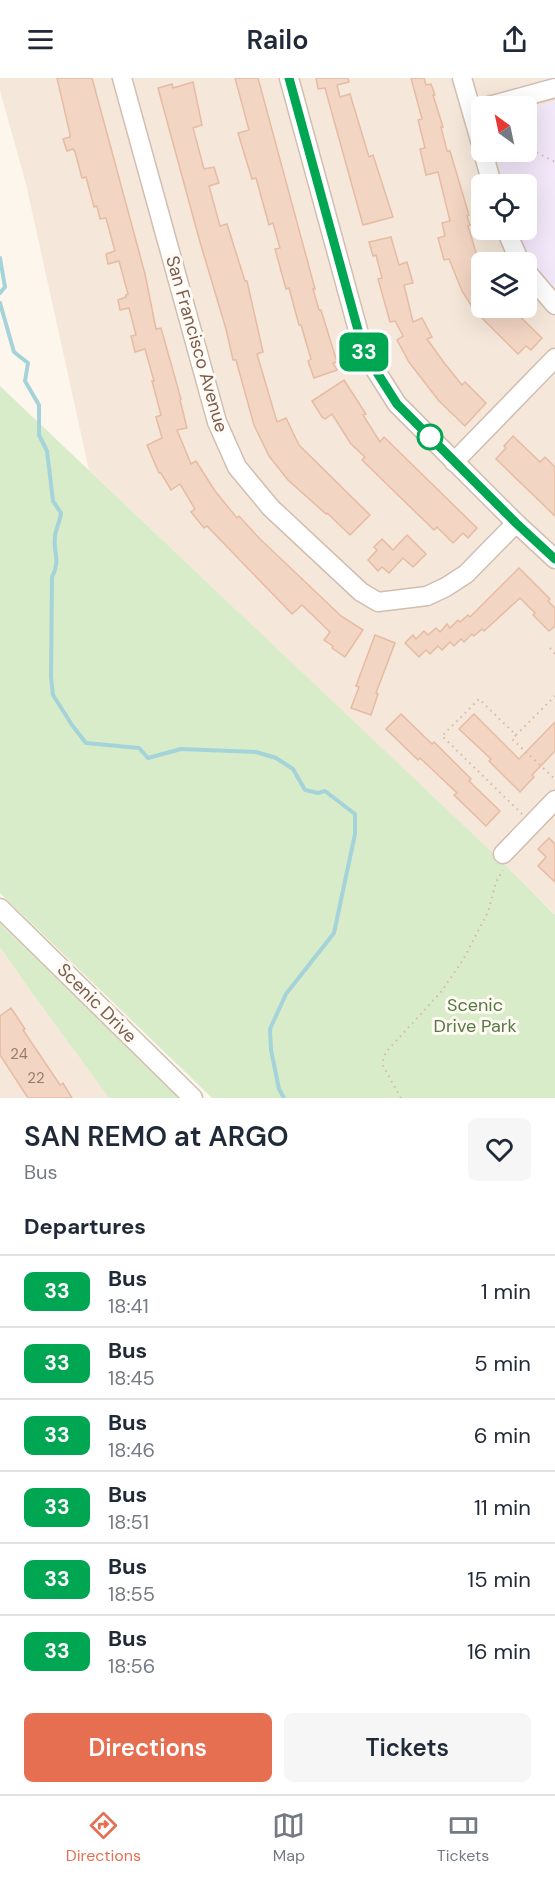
<!DOCTYPE html>
<style>
body{margin:0;font-family:"DM Sans",sans-serif;background:#f6f6f7;color:#1f2937;height:100vh;display:flex;flex-direction:column;font-size:22px;white-space:nowrap}
*{box-sizing:border-box;margin:0}
p{font-size:20px;color:#747a83}
.icon{flex:none;width:33px;height:33px;fill:none;stroke:currentColor;stroke-width:2;stroke-linecap:round;stroke-linejoin:round}
.map{position:relative;height:1020px;overflow:hidden}
.drawer{display:flex;flex-direction:column;background:#fff;flex:1}
.drawer>*{flex:none}
.badge{padding:0 12px;border-radius:9px;font-size:21px;line-height:39px}
.needle{width:39px;rotate:327deg}
.buttons{position:absolute;left:471px;top:18px;display:grid;gap:12px}
.buttons a{display:grid;place-items:center;width:66px;height:66px;border-radius:9px;background:#fff;box-shadow:0 6px 24px #0002;font-size:30px}
.map>.badge{position:absolute;translate:-50% -50%;box-shadow:0 0 0 3px #fff}
h2{padding:0 24px;font-size:22px;line-height:54px}
.round{display:grid;place-items:center;flex:none;width:63px;height:63px;border-radius:9px;background:#f6f6f7}
.summary{display:flex;align-items:center;justify-content:space-between;height:102px;padding:0 24px}
h1{font-size:28px;font-weight:600;line-height:45px}
.button{display:flex;gap:12px;margin-top:auto;padding:12px 24px}
.button a{flex:1;height:69px;border-radius:9px;background:#e76f51;color:#fff;font-size:24px;font-weight:600;line-height:69px;text-align:center}
.button a+a{background:#f6f6f7;color:#1f2937}
ul{padding:0;list-style:none}
li{display:flex;align-items:center;gap:18px;height:72px;padding:0 24px;border-top:2px solid #e0e1e3}
li div{flex:1}
li b{display:block;font-size:22px}
li em{font-style:normal}
li .badge{min-width:66px;font-weight:700;text-align:center}
header{display:flex;justify-content:space-between;align-items:center;height:78px;padding:0 24px;background:#fff;font-size:27px;font-weight:600}
.tabs{display:flex;justify-content:space-around;align-items:center;height:84px;border-top:2px solid #e0e1e3;background:#fff;font-size:16px;color:#747a83}
.tabs a{display:grid;justify-items:center;gap:3px}
.tabs .active{color:#e76f51}
.map>svg:first-child{display:block}
.residential{fill:#f5e8da;fill-rule:evenodd}
.education{fill:#f3e8fa}
.green{fill:#d8ecc9}
.lines{fill:none;stroke-linecap:round;stroke-linejoin:round}
.stream{stroke:#a5d3da;stroke-width:4}
.building{fill:#f3d5c3;stroke:#e6bba3;stroke-width:1.5}
.minor-casing{stroke:#d1beb0;stroke-width:21}
.path{stroke:#d9b8a5;stroke-width:2;stroke-dasharray:1.5 4.5;stroke-linecap:butt}
.minor{stroke:#fff;stroke-width:18}
.line-casing{stroke:#fff;stroke-width:14}
.line{stroke:#00a651;stroke-width:9}
.stop-dot{fill:#fff;stroke:#00a651;stroke-width:3}
.labels{text-anchor:middle;stroke-width:6;stroke-linejoin:round;paint-order:stroke}
.number-label{font-size:15px;fill:#987a6a}
.street-label{font-size:18px;fill:#7a5c4d;stroke:#fffaf3}
.park-label{font-size:18px;fill:#537a41;stroke:#fffaf3}
</style>
<header><svg class="icon" aria-label="menu" viewBox="0 0 24 24"><path d="M4 6h16M4 12h16M4 18h16"/></svg>Railo<svg class="icon" aria-label="share" viewBox="0 0 24 24"><path d="M12 15V3M7 8l5-5 5 5M5 13v7h14v-7"/></svg></header>
<div class="map">
<svg width="555" height="1020" viewBox="0 0 555 1020">
<rect width="100%" height="100%" fill="#fdf6ec"/>
<g class="residential">
<path d="M0,0H555V23L527,31L526,28H482V74H494L504,106H482V152H516L528,179L545,203L555,212V836L89,392L26,106L0,13ZM482,184H526V230H482Z"/>
<path d="M0,869L30,912L109,1020H0Z"/>
</g>
<path class="education" d="M555,23V212L545,203L528,179L516,152H526V106H504L494,74H526L527,31Z"/>
<g class="green">
<path d="M0,308L499,781L555,837V1020H212L0,815Z"/>
<path d="M0,845L179,1020H109L30,912L0,869Z"/>
</g>
<g class="lines">
<g class="stream">
<path d="M0,180L5,209L0,215"/>
<path d="M0,225L14,274L28,285L25,303L39,327V357L47,373L53,423L61,435C60,444 55,452 55,459C53,475 61,482 52,499L51,599L53,617L72,647L86,665L139,670L148,680L181,671L256,674L276,680L293,691L305,712L318,715L325,713L355,736V756L334,855L286,916L270,951L271,972L279,1011L284,1020"/>
</g>
</g>
<g class="building">
<path d="M57,0H92L145,196L156,251L161,250L181,321L180,322L187,350L177,352L191,386L196,383L215,413L237,440L239,438L259,460L341,538L363,552L345,579L332,570L333,568L324,562L330,554L302,527L292,536L207,448L204,450L191,434L195,431L180,406L171,412L161,395H159L147,367L162,360L156,339L161,337L152,303H154L145,271L135,274L131,258L136,257L129,230L120,232L118,222L126,219V217L128,216L119,183L108,186L106,176L115,173L106,140L100,141L97,128L94,129L86,99L82,100L75,74L73,71L67,73L63,61L70,59V56Z"/>
<path d="M235,0H258L315,211H313L319,232H321L337,284L333,285L337,292L314,300L308,283L311,281L301,247H299L289,210L286,211L275,171L280,170L273,145L269,147L256,100L252,101L238,55L249,52Z"/>
<path d="M316,0H348L349,4L337,7L340,19L350,16L369,79L373,77L393,139L363,147L325,10L318,11Z"/>
<path d="M411,0H424L426,7L431,6L435,17H433L443,49H441L447,73H450L469,137L467,138L470,147L468,148L477,178L479,177L482,184V230H511L542,260L531,272L526,268L518,276L474,232L462,213L449,181L444,182L438,160L445,158L442,145L450,143L438,94L426,97L420,71L425,70L418,42L422,41Z"/>
<path d="M193,4L202,47L193,50L204,91L214,89L219,105L209,108L220,148L227,146L245,203H247L263,274L257,276L277,344L286,340L299,367L370,437L350,457L327,435L326,436L288,402L269,378L254,347L236,282H233L226,251L200,164L158,10L172,6L173,10Z"/>
<path d="M391,159L399,187L407,184L413,205L404,207L413,244L422,240L432,259L427,261L445,286L462,307L465,304L486,325L465,348L439,323L409,284L397,262L403,258L395,243L390,244L378,201L382,200L376,177L373,178L369,164Z"/>
<path d="M344,302L366,336L363,337L380,364L384,359L477,450L468,460L463,455L453,465L437,449L434,452L362,382L365,379L351,366L332,336L325,341L322,339L312,323Z"/>
<path d="M513,358L540,384L545,379L555,389V438L496,381L506,370L504,368Z"/>
<path d="M407,457L426,476L413,489L403,480L389,495L382,489L378,493L368,482L377,472L374,469L382,461L393,472Z"/>
<path d="M519,490L550,521L548,523L555,530V548L549,553L533,537L535,535L520,520L484,553L482,551L474,558L472,556L464,564L461,561L454,568L450,564L442,572L438,568L430,576L426,572L419,579L405,565L413,557L416,561L424,553L428,557L436,550L440,554L447,546L450,550L458,542L460,544L468,537L470,539Z"/>
<path d="M375,557L395,565L376,615L378,616L371,637L351,630L359,609L356,608Z"/>
<path d="M401,636L432,666L434,664L471,701L469,703L500,733L486,748L454,717L457,715L436,695L420,680L418,682L386,651Z"/>
<path d="M474,636L519,681L555,644V673L532,697L534,699L520,714L489,683L491,681L459,651Z"/>
<path d="M549,760L555,766V804L538,788L546,779L538,771Z"/>
<path d="M11,930L25,951L23,952L60,1007L63,1005L72,1020H28L0,977V938Z"/>
</g>
<g class="lines">
<g class="minor-casing">
<g id="minor">
<path d="M122,0L217,344L237,389L271,430L361,514L378,524L427,518L446,509L466,496L516,445"/>
<path d="M289,0L364,274L397,326L516,445L555,481"/>
<path d="M462,0L482,69"/>
<path d="M489,28L555,10"/>
<path d="M483,74L492,106"/>
<path d="M506,152L520,184"/>
<path d="M526,193L555,227"/>
<path d="M454,384L555,280"/>
<path d="M503,776L555,722"/>
<path d="M0,830L193,1020"/>
</g>
</g>
<g class="path">
<path d="M526,69L555,84"/>
<path d="M550,570L555,576"/>
<path d="M516,657L555,618"/>
<path d="M522,736L442,658L479,621L516,657L512,661L555,701"/>
<path d="M401,1020L383,988V982L386,974L441,914L463,882L488,834L496,804L503,792"/>
</g>
<use href="#minor" class="minor"/>
</g>
<g class="lines">
<g class="line-casing">
<path id="line" d="M289,0L364,274L397,326L516,445L555,481"/>
</g>
<use href="#line" class="line"/>
</g>
<circle class="stop-dot" cx="430" cy="359" r="12"/>
<g class="labels">
<g class="number-label">
<text x="19" y="981">24</text>
<text x="36" y="1005">22</text>
</g>
<g class="street-label">
<text transform="translate(197 266) rotate(74)" y="6">San Francisco Avenue</text>
<text transform="translate(97 925) rotate(45)" y="6">Scenic Drive</text>
</g>
<g class="park-label">
<text x="475" y="933">Scenic<tspan x="475" dy="21">Drive Park</tspan></text>
</g>
</g>
</svg>
<div class="buttons">
<a><svg class="needle" viewBox="-14 -14 28 28"><path d="M0-13l5 13h-10z" fill="#e53935"/><path d="M0 13l5-13h-10z" fill="#747a83"/></svg></a>
<a><svg class="icon" aria-label="locate" viewBox="0 0 24 24"><circle cx="12" cy="12" r="6"/><path d="M12 2v4M12 18v4M2 12h4M18 12h4"/></svg></a>
<a><svg class="icon" aria-label="layers" viewBox="0 0 24 24"><path d="M12 4l9 5-9 5-9-5zM3 14l9 5 9-5"/></svg></a>
</div>
<b class="badge" style="left:364px;top:274px;background:#00a651;color:#fff">33</b>
</div>
<section class="drawer">
<div class="summary"><div><h1>SAN REMO at ARGO</h1><p>Bus</p></div><a class="round"><svg class="icon" aria-label="heart" viewBox="0 0 24 24"><path d="M12 20l-8-8c-3-5 5-10 8-4 3-6 11-1 8 4z"/></svg></a></div>
<h2>Departures</h2>
<ul>
<li><span class="badge" style="background:#00a651;color:#fff">33</span><div><b>Bus</b><p>18:41</p></div><em>1 min</em></li>
<li><span class="badge" style="background:#00a651;color:#fff">33</span><div><b>Bus</b><p>18:45</p></div><em>5 min</em></li>
<li><span class="badge" style="background:#00a651;color:#fff">33</span><div><b>Bus</b><p>18:46</p></div><em>6 min</em></li>
<li><span class="badge" style="background:#00a651;color:#fff">33</span><div><b>Bus</b><p>18:51</p></div><em>11 min</em></li>
<li><span class="badge" style="background:#00a651;color:#fff">33</span><div><b>Bus</b><p>18:55</p></div><em>15 min</em></li>
<li><span class="badge" style="background:#00a651;color:#fff">33</span><div><b>Bus</b><p>18:56</p></div><em>16 min</em></li>
</ul>
<div class="button"><a>Directions</a><a>Tickets</a></div>
</section>
<nav class="tabs">
<a class="active"><svg class="icon" aria-label="directions" viewBox="0 0 24 24"><path d="M12 3l9 9-9 9-9-9zM9 14v-3h6M13 9l2 2-2 2"/></svg>Directions</a>
<a><svg class="icon" aria-label="map" viewBox="0 0 24 24"><path d="M3 6l6-2 6 2 6-2v14l-6 2-6-2-6 2zM9 4v14M15 6v14"/></svg>Map</a>
<a><svg class="icon" aria-label="tickets" viewBox="0 0 24 24"><path d="M3 7h18v10H3zM15 7v10"/></svg>Tickets</a>
</nav>
